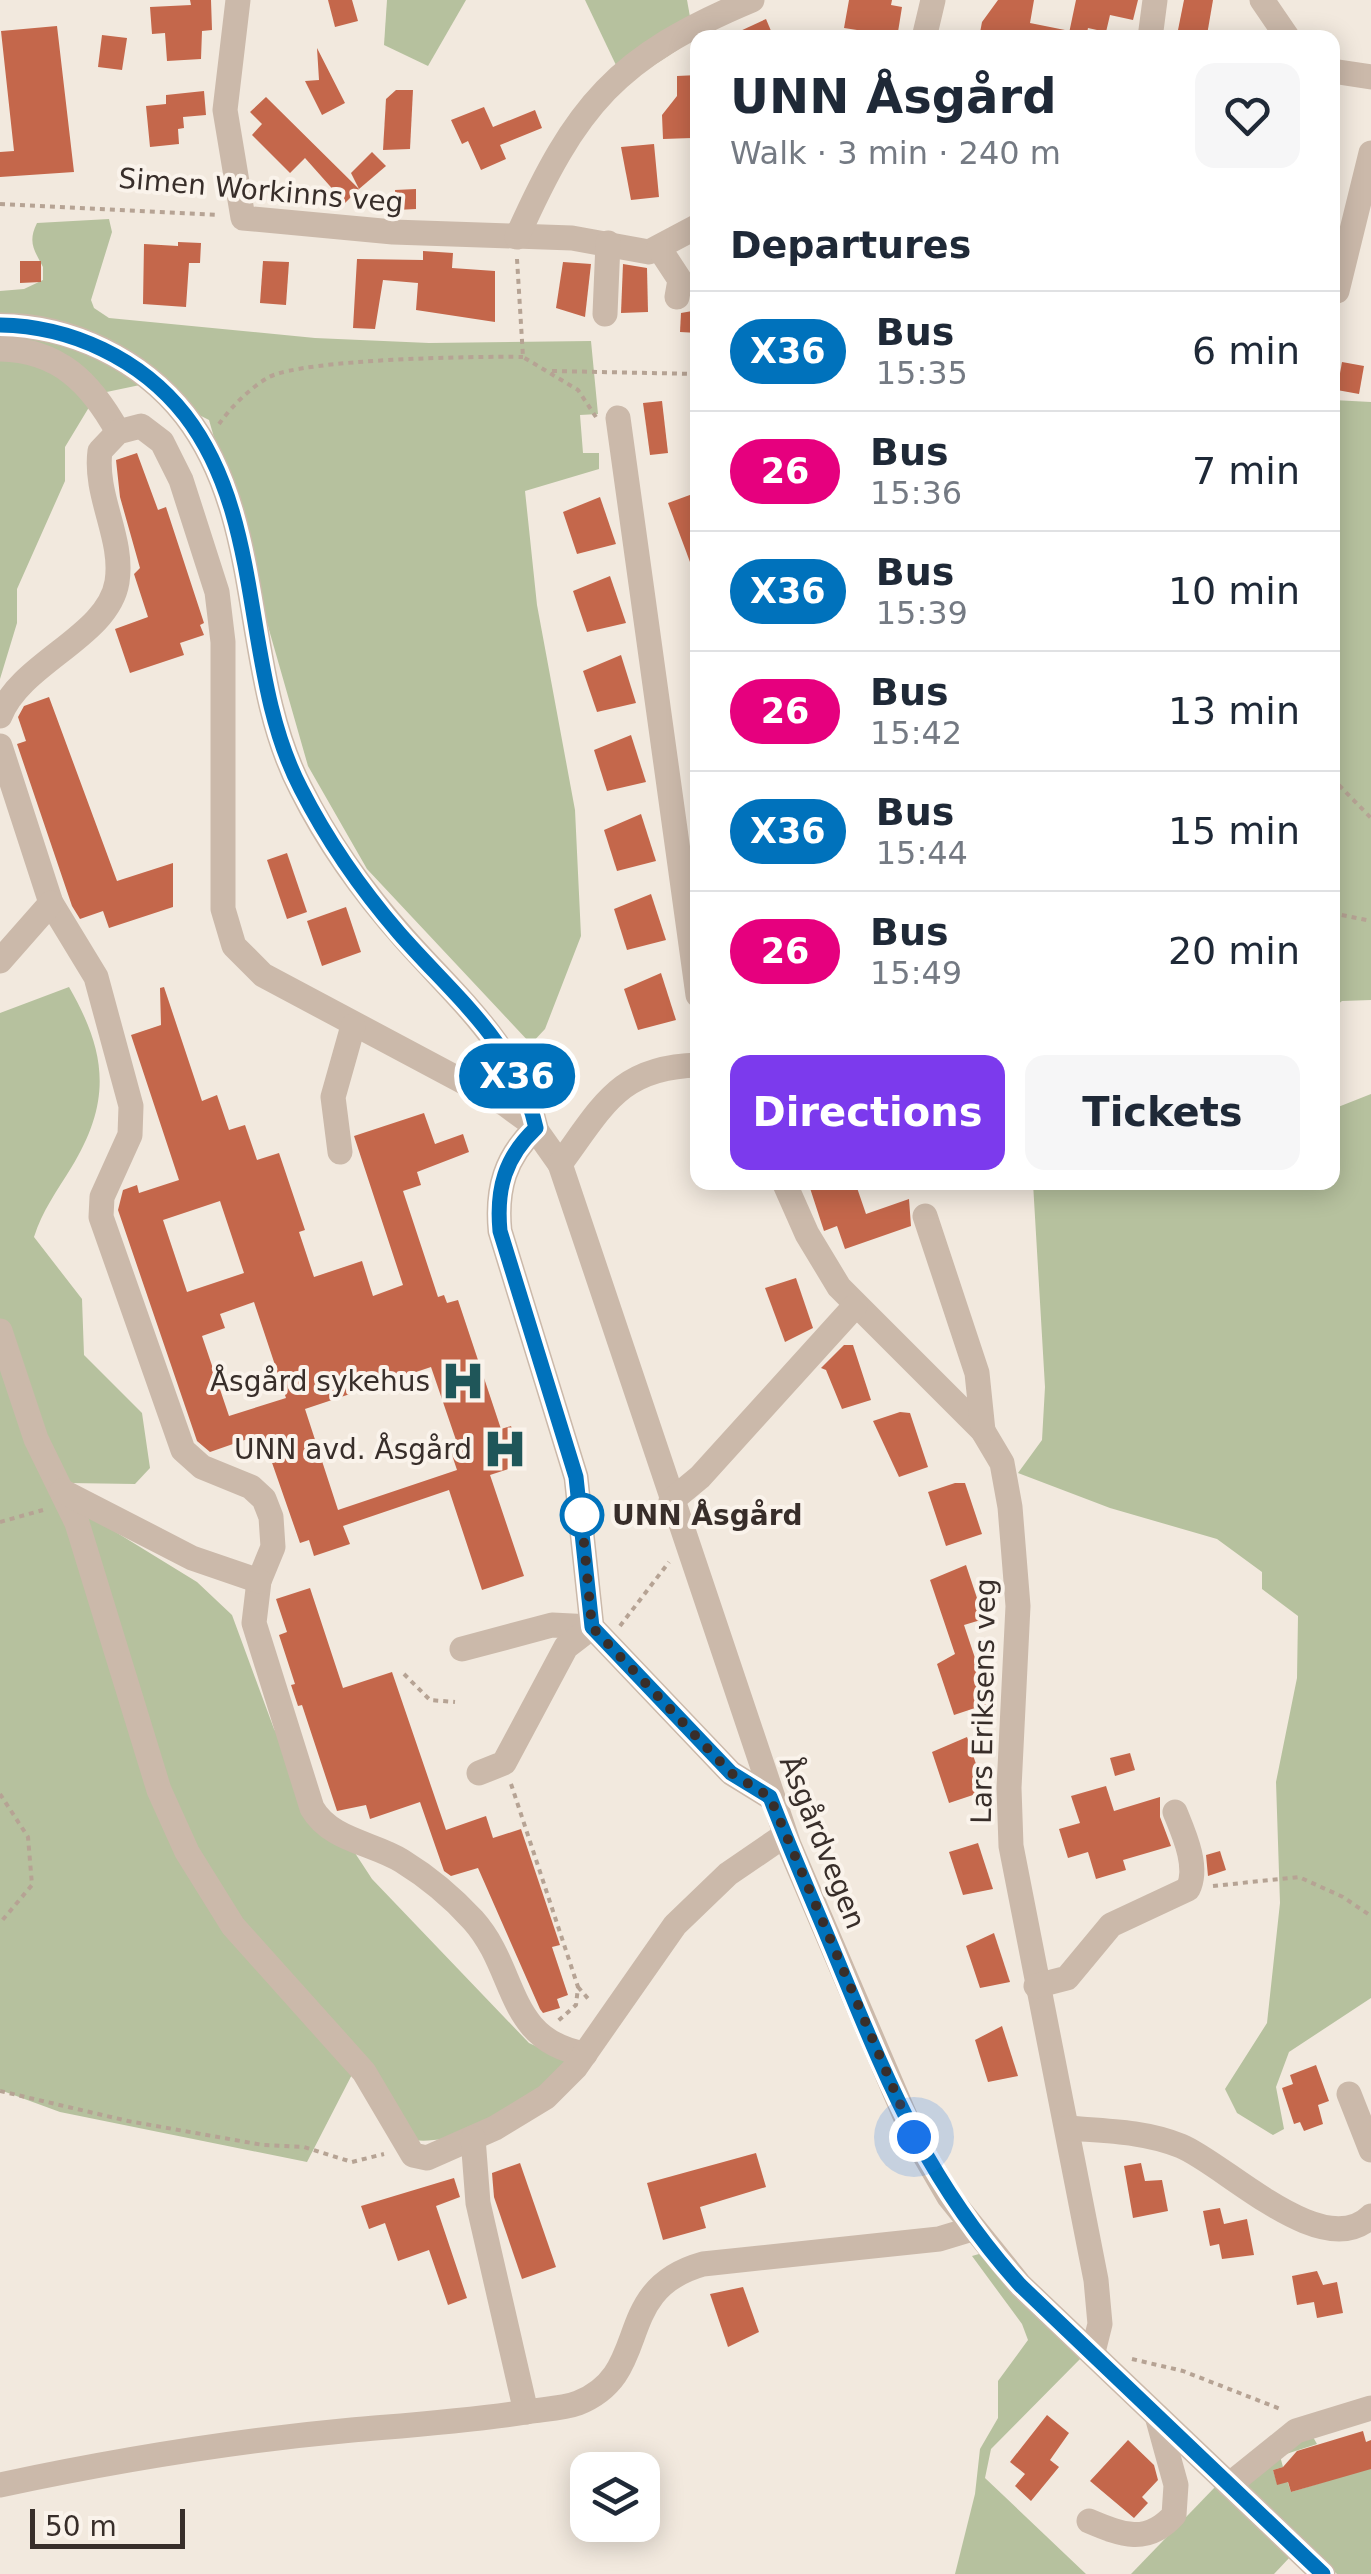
<!DOCTYPE html>
<meta charset="utf-8">
<style>
body{margin:0;font-family:"DejaVu Sans",sans-serif;background:#f6f6f7;color:#1f2937;height:100vh;display:flex;flex-direction:column;font-size:38px;white-space:nowrap}
*{box-sizing:border-box;margin:0}
p{font-size:32px;color:#747a83}
.icon{flex:none;width:55px;height:55px;fill:none;stroke:currentColor;stroke-width:2;stroke-linecap:round;stroke-linejoin:round}
.map{position:relative;flex:1;overflow:hidden}
.panel{position:absolute;left:690px;top:30px;width:650px;height:1160px;display:flex;flex-direction:column;background:#fff;border-radius:20px;box-shadow:0 5px 25px #0003}
.panel>*{flex:none}
.badge{padding:0 20px;border-radius:32px;font-size:35px;line-height:65px}
.buttons{position:absolute;left:570px;top:2452px;display:grid;gap:20px}
.buttons a{display:grid;place-items:center;width:90px;height:90px;border-radius:20px;background:#fff;box-shadow:0 5px 25px #0003;font-size:50px}
.scale{position:absolute;left:30px;bottom:25px;width:155px;box-sizing:border-box;padding-left:10px;border:5px solid #382e2a;border-top:0;font-size:28px;line-height:35px;white-space:nowrap;color:#382e2a;-webkit-text-stroke:8px #faf3eb;paint-order:stroke}
.you{position:absolute;width:50px;height:50px;margin:-25px;border:8px solid #fff;border-radius:50%;background:#1a73e8;box-shadow:0 0 0 15px #1a73e833}
.map>.badge{position:absolute;translate:-50% -50%;box-shadow:0 0 0 5px #fff}
h2{padding:0 40px;font-size:38px;line-height:90px}
.round{display:grid;place-items:center;flex:none;width:105px;height:105px;border-radius:20px;background:#f6f6f7}
.head{display:flex;align-items:center;justify-content:space-between;height:170px;padding:0 40px}
h1{font-size:48px;font-weight:600;line-height:75px}
.button{display:flex;gap:20px;margin-top:auto;padding:20px 40px}
.button a{flex:1;height:115px;border-radius:20px;background:#7c3aed;color:#fff;font-size:40px;font-weight:600;line-height:115px;text-align:center}
.button a+a{background:#f6f6f7;color:#1f2937}
ul{padding:0;list-style:none}
li{display:flex;align-items:center;gap:30px;height:120px;padding:0 40px;border-top:2px solid #e0e1e3}
li div{flex:1}
li b{display:block;font-size:38px}
li em{font-style:normal}
li .badge{min-width:110px;font-weight:700;text-align:center}
.map>svg:first-child{display:block}
.green{fill:#b6c19e}
.building{fill:#c4674b;fill-rule:evenodd}
.lines{fill:none;stroke-linecap:round;stroke-linejoin:round}
.path{stroke:#b6a394;stroke-width:4;stroke-dasharray:5 5;stroke-linecap:butt}
.minor{stroke:#cbb9aa;stroke-width:25}
.line-casing{stroke:#fff;stroke-width:22}
.line{stroke:#0072bc;stroke-width:15}
.walk{stroke:#382e2a;stroke-width:10;stroke-dasharray:0 18}
.stop-dot{fill:#fff;stroke:#0072bc;stroke-width:5}
.labels{text-anchor:middle;stroke-width:8;stroke-linejoin:round;paint-order:stroke}
.street-label{font-size:28px;fill:#382e2a;stroke:#faf3eb}
.poi-label{font-size:28px;fill:#382e2a;stroke:#faf3eb;text-anchor:end}
.stop-label{font-size:28px;font-weight:bold;fill:#382e2a;stroke:#faf3eb;text-anchor:start}
</style>
<div class="map">
<svg width="1371" height="2574" viewBox="0 0 1371 2574">
<rect width="100%" height="100%" fill="#f2e9de"/>
<g class="green">
<path d="M387,0H466L428,66L384,45Z"/>
<path d="M585,0H687L694,39L625,84Z"/>
<path d="M109,219L112,232L91,300L94,308L109,318L315,338L429,343L591,341L598,414L580,415L583,453H599V469L525,491L537,605L575,810L581,936L545,1029L531,1044L367,869L308,766L209,420L140,385L97,394L65,447V481L17,589V623L0,679V291L24,289L43,280V267C35,251 27,243 37,223Z"/>
<path d="M1333,400L1371,402V1000L1342,1001L1333,1008Z"/>
<path d="M69,987C107,1053 112,1101 71,1168C57,1191 42,1211 34,1237L82,1299L84,1355L142,1413L150,1468L135,1484L69,1483L114,1531L197,1582L232,1615L274,1729L372,1879L529,2043L570,2062C537,2098 465,2147 413,2140L359,2061L307,2162L60,2112L0,2090V1013Z"/>
<path d="M1371,1094V1998L1289,2052L1276,2087L1284,2129L1273,2135L1237,2113L1225,2089L1267,2023L1280,1903L1276,1782L1297,1678L1298,1616L1262,1589V1572L1217,1539L1110,1508L1018,1473L1042,1440L1045,1387L1033,1183L1332,1182L1333,1109Z"/>
<path d="M979,2254L1083,2356L991,2449L985,2478L1086,2574H955L975,2494L980,2449L998,2418V2381L1028,2340L1022,2324L972,2256Z"/>
<path d="M1309,2430L1317,2444L1280,2456L1283,2467L1273,2470L1277,2483L1287,2480L1291,2492L1327,2481V2476L1335,2474L1337,2478L1371,2468V2574H1337L1243,2485L1272,2451Z"/>
<path d="M1217,2485L1291,2556L1274,2574H1131Z"/>
</g>
<g class="building">
<path d="M190,0H211L212,30L202,31L201,59L167,61L165,33L152,34L150,7L191,5Z"/>
<path d="M328,0H352L358,21L335,27Z"/>
<path d="M849,0H892L891,5L902,7L897,38H856L857,30L844,28Z"/>
<path d="M998,0H1034L1030,23L1065,30L1064,38H979L982,22Z"/>
<path d="M1076,0H1138L1133,20L1110,15L1106,32L1088,28L1086,38H1068Z"/>
<path d="M1184,0H1213L1207,35L1178,30Z"/>
<path d="M766,19L774,38H725Z"/>
<path d="M57,26L74,172L0,177V152L14,151L1,31Z"/>
<path d="M102,35L127,38L122,70L98,67Z"/>
<path d="M317,48L345,103L322,115L305,81L319,80Z"/>
<path d="M698,75V133L692,138L663,139L662,115L677,96V76Z"/>
<path d="M396,90H413L410,149L383,150L386,99Z"/>
<path d="M204,91L206,115L183,117L184,128L178,129L179,144L150,147L146,106L166,104V95Z"/>
<path d="M266,97L359,189L345,203L305,158L290,173L252,135L262,124L250,112Z"/>
<path d="M484,107L493,127L535,110L542,128L500,145L506,159L481,170L468,141L462,144L451,120Z"/>
<path d="M654,144L659,197L631,200L621,147Z"/>
<path d="M372,152L386,166L359,189L351,173Z"/>
<path d="M416,189V209L396,210L395,190Z"/>
<path d="M178,242L201,243L200,263H189L186,307L143,304L144,244L178,246Z"/>
<path d="M423,251L453,253L452,268L495,271V322L416,310L418,283L383,280L375,329L353,328L357,259L423,260Z"/>
<path d="M20,261H41V282L20,283Z"/>
<path d="M263,261L289,262L286,305L260,303Z"/>
<path d="M563,262L591,264L585,317L556,308Z"/>
<path d="M623,264L647,268L648,312L621,313Z"/>
<path d="M698,310V333L680,332L681,313Z"/>
<path d="M1342,362L1364,366L1359,394L1337,390Z"/>
<path d="M662,401L668,453L650,455L643,403Z"/>
<path d="M137,453L158,510L166,507L204,623L200,625L204,635L180,643L184,655L130,673L115,629L148,617L134,574L140,568L120,497L116,460Z"/>
<path d="M698,492V577L696,578L668,503Z"/>
<path d="M600,497L616,544L577,554L563,512Z"/>
<path d="M610,576L626,623L587,632L573,591Z"/>
<path d="M621,655L636,703L597,712L583,671Z"/>
<path d="M49,697L117,881L173,863V907L109,928L103,911L80,919L72,906L17,744L26,741L18,717L24,706Z"/>
<path d="M631,735L646,782L607,791L594,750Z"/>
<path d="M641,814L656,861L617,871L604,830Z"/>
<path d="M287,853L307,912L287,919L267,860Z"/>
<path d="M651,894L666,940L627,950L614,909Z"/>
<path d="M346,907L361,952L322,966L307,921Z"/>
<path d="M661,973L676,1020L638,1030L624,989Z"/>
<path d="M164,987L202,1101L217,1095L229,1130L245,1125L257,1160L279,1153L305,1230L299,1232L314,1277L362,1261L373,1296L403,1285L354,1136L424,1113L435,1144L463,1134L469,1152L417,1172L421,1185L403,1191L438,1297L444,1295L447,1303L458,1300L501,1429L511,1426L524,1464L490,1475L524,1576L482,1590L449,1490L343,1526L350,1544L314,1556L309,1540L300,1543L262,1434L210,1452L197,1441L118,1210L123,1190L137,1185L139,1193L179,1180L131,1035L161,1025L160,988ZM220,1201L244,1273L187,1292L163,1220ZM254,1302L286,1398L229,1416L202,1336L225,1328L220,1314ZM431,1367L457,1443L449,1446L457,1470L338,1510L305,1409Z"/>
<path d="M808,1182H855L866,1214L909,1199L911,1226L845,1249L837,1226L824,1231Z"/>
<path d="M796,1278L813,1328L785,1342L765,1288Z"/>
<path d="M844,1345H853L871,1400L842,1409L826,1370L821,1368Z"/>
<path d="M900,1412L910,1413L928,1467L899,1477L873,1421Z"/>
<path d="M955,1483H965L982,1534L946,1546L928,1492Z"/>
<path d="M966,1565L984,1619L964,1625L990,1703L954,1715L937,1664L955,1654L930,1580Z"/>
<path d="M310,1588L343,1688L392,1672L446,1830L486,1816L493,1838L521,1829L560,1945L552,1947L568,1995L557,1999L560,2008L543,2013L540,2009L478,1868L451,1876L444,1871L420,1802L370,1819L366,1805L337,1811L302,1705L298,1706L291,1685L295,1684L279,1635L287,1632L276,1599Z"/>
<path d="M967,1737L985,1791L949,1803L932,1752Z"/>
<path d="M1130,1753L1135,1770L1115,1776L1110,1758Z"/>
<path d="M1106,1786L1114,1811L1160,1797V1817L1171,1846L1123,1860L1126,1870L1096,1879L1088,1852L1068,1858L1059,1829L1080,1823L1071,1796Z"/>
<path d="M978,1843L993,1889L963,1895L949,1852Z"/>
<path d="M1220,1851L1226,1870L1208,1876L1206,1855Z"/>
<path d="M994,1933L1010,1982L980,1988L966,1946Z"/>
<path d="M1002,2026L1018,2076L988,2082L975,2040Z"/>
<path d="M1316,2065L1329,2101L1318,2105L1323,2124L1304,2131L1300,2122L1294,2124L1282,2088L1293,2084L1290,2075Z"/>
<path d="M756,2153L766,2187L700,2207L706,2228L663,2240L647,2183Z"/>
<path d="M520,2163L556,2267L522,2279L494,2197L492,2173Z"/>
<path d="M1141,2163L1145,2181L1162,2180L1168,2211L1133,2218L1124,2166Z"/>
<path d="M454,2178L460,2197L436,2206L467,2298L448,2305L429,2250L398,2261L385,2223L369,2229L361,2206Z"/>
<path d="M1220,2208L1224,2224L1247,2219L1254,2255L1222,2259L1219,2244L1210,2246L1203,2211Z"/>
<path d="M1317,2271L1323,2285L1337,2282L1343,2313L1317,2318L1314,2302L1297,2305L1292,2276Z"/>
<path d="M743,2287L759,2332L728,2347L710,2294Z"/>
<path d="M1047,2415L1069,2433L1050,2460L1059,2467L1031,2501L1015,2486L1025,2474L1010,2462Z"/>
<path d="M1363,2431L1366,2442L1371,2440V2469L1291,2492L1288,2482L1277,2485L1273,2470L1283,2467L1297,2451Z"/>
<path d="M1128,2440L1154,2465L1158,2480L1142,2497L1148,2503L1134,2518L1090,2481Z"/>
</g>
<g class="lines">
<g class="path">
<path d="M0,204L219,215"/>
<path d="M517,259L523,357L578,390L596,417"/>
<path d="M552,371L698,374"/>
<path d="M219,424C231,407 250,388 269,377C305,359 476,356 523,357"/>
<path d="M1332,778L1371,818"/>
<path d="M1332,913L1371,921"/>
<path d="M0,1522L43,1510"/>
<path d="M620,1626L669,1562"/>
<path d="M404,1674L430,1700L455,1702"/>
<path d="M511,1784L578,1987L576,2005L558,2021"/>
<path d="M0,1794L28,1837L32,1885L0,1923"/>
<path d="M1213,1886L1299,1877L1343,1897L1371,1916"/>
<path d="M578,1987L591,2002"/>
<path d="M0,2091L128,2121L263,2145L304,2147L352,2162L384,2154"/>
<path d="M1132,2359L1183,2371L1283,2410"/>
</g>
<g class="minor">
<path d="M238,0L225,110L243,218L393,232L572,238L649,252L698,226"/>
<path d="M1262,0L1288,38"/>
<path d="M924,38L933,0"/>
<path d="M1150,38L1155,0"/>
<path d="M1332,71L1371,77"/>
<path d="M517,237C576,105 616,57 752,0"/>
<path d="M659,248L680,280L677,297"/>
<path d="M1337,291L1371,153"/>
<path d="M605,314L608,243"/>
<path d="M0,325C70,325 141,359 185,415C267,521 240,672 301,789C328,843 364,893 404,938C457,998 517,1047 536,1128C505,1157 496,1189 500,1231L576,1477L592,1627"/>
<path d="M0,349C59,350 91,383 118,432"/>
<path d="M618,418L698,995"/>
<path d="M0,716C21,662 108,637 117,582C124,538 94,496 100,451L118,432L141,426L162,442L181,480L217,592L223,642V909L234,946L263,975L505,1104L531,1123L560,1164"/>
<path d="M0,746L51,903L96,977L131,1106L130,1135L102,1197L101,1217L183,1450L202,1467L251,1487L264,1499L271,1517L273,1547L259,1581L254,1623L312,1808C330,1840 373,1843 402,1861C428,1877 453,1898 473,1920C518,1970 505,2040 585,2054"/>
<path d="M0,961L51,903"/>
<path d="M698,1065C619,1067 603,1106 560,1164L789,1845L914,2137L949,2197L1020,2285L1323,2574"/>
<path d="M340,1152L333,1097L353,1026"/>
<path d="M784,1182L807,1234L839,1287L983,1431L1002,1463L1010,1507L1018,1606L1009,1788L1011,1846L1096,2280L1100,2324L1093,2352"/>
<path d="M925,1216L977,1373L983,1431"/>
<path d="M0,1331L36,1439L77,1523L159,1790L187,1852L233,1926L364,2072L413,2155L427,2158L495,2128L546,2097L575,2068L675,1925L728,1874L785,1835"/>
<path d="M62,1491L192,1558L259,1581"/>
<path d="M671,1501L700,1477L855,1306"/>
<path d="M462,1649L552,1625L592,1627L731,1773L770,1797"/>
<path d="M479,1773L504,1763L566,1647L592,1627"/>
<path d="M1036,1986L1067,1978L1111,1925L1188,1889C1199,1867 1184,1834 1175,1812"/>
<path d="M1349,2094L1371,2150"/>
<path d="M1067,2128C1105,2131 1145,2131 1181,2146C1225,2164 1323,2264 1371,2216"/>
<path d="M473,2138L478,2203L526,2412"/>
<path d="M0,2485C117,2460 233,2441 352,2430C410,2425 468,2421 526,2412C543,2409 562,2409 578,2403C654,2373 610,2290 703,2264L939,2239L972,2229"/>
<path d="M1229,2485L1296,2431L1371,2408"/>
<path d="M1089,2521C1122,2535 1147,2545 1174,2515L1176,2485L1157,2416"/>
</g>
</g>
<g class="lines">
<g class="line-casing">
<path id="line" d="M0,325C71,326 141,359 185,415C267,521 240,672 301,789C327,840 361,889 399,933C453,995 517,1044 536,1128C505,1157 496,1189 500,1231L576,1477L592,1627L731,1773L770,1797C793,1857 819,1915 843,1974C893,2095 931,2186 1020,2285L1323,2574"/>
</g>
<use href="#line" class="line"/>
<path class="walk" d="M582,1515L581,1511L592,1627L731,1773L770,1797L914,2137"/>
</g>
<defs>
<g id="hospital-bare" transform="scale(3.45)"><path d="M-5-5h3v3.5h4V-5h3V5h-3V1.5h-4V5h-3Z" fill="#1f5659" stroke="#faf3eb" stroke-width="2.5" paint-order="stroke"/></g>
</defs>
<g fill-rule="evenodd">
<use href="#hospital-bare" x="463" y="1381"/>
<use href="#hospital-bare" x="505" y="1449"/>
</g>
<circle class="stop-dot" cx="582" cy="1515" r="20"/>
<g class="labels">
<g class="street-label">
<text transform="translate(261 190) rotate(5)" y="10">Simen Workinns veg</text>
<text transform="translate(983 1701) rotate(-89)" y="10">Lars Eriksens veg</text>
<text transform="translate(823 1842) rotate(68)" y="10">Åsgårdvegen</text>
</g>
<g class="poi-label">
<text x="430" y="1391">Åsgård sykehus</text>
<text x="472" y="1459">UNN avd. Åsgård</text>
</g>
<g class="stop-label">
<text x="612" y="1525">UNN Åsgård</text>
</g>
</g>
</svg>
<div class="buttons">
<a><svg class="icon" aria-label="layers" viewBox="0 0 24 24"><path d="M12 4l9 5-9 5-9-5zM3 14l9 5 9-5"/></svg></a>
</div>
<div class="scale">50 m</div>
<div class="you" style="left:914px;top:2137px"></div>
<b class="badge" style="left:517px;top:1076px;background:#0072bc;color:#fff">X36</b>
<section class="panel">
<div class="head"><div><h1>UNN Åsgård</h1><p>Walk · 3 min · 240 m</p></div><a class="round"><svg class="icon" aria-label="heart" viewBox="0 0 24 24"><path d="M12 20l-8-8c-3-5 5-10 8-4 3-6 11-1 8 4z"/></svg></a></div>
<h2>Departures</h2>
<ul>
<li><span class="badge" style="background:#0072bc;color:#fff">X36</span><div><b>Bus</b><p>15:35</p></div><em>6 min</em></li>
<li><span class="badge" style="background:#e6007e;color:#fff">26</span><div><b>Bus</b><p>15:36</p></div><em>7 min</em></li>
<li><span class="badge" style="background:#0072bc;color:#fff">X36</span><div><b>Bus</b><p>15:39</p></div><em>10 min</em></li>
<li><span class="badge" style="background:#e6007e;color:#fff">26</span><div><b>Bus</b><p>15:42</p></div><em>13 min</em></li>
<li><span class="badge" style="background:#0072bc;color:#fff">X36</span><div><b>Bus</b><p>15:44</p></div><em>15 min</em></li>
<li><span class="badge" style="background:#e6007e;color:#fff">26</span><div><b>Bus</b><p>15:49</p></div><em>20 min</em></li>
</ul>
<div class="button"><a>Directions</a><a>Tickets</a></div>
</section>
</div>
